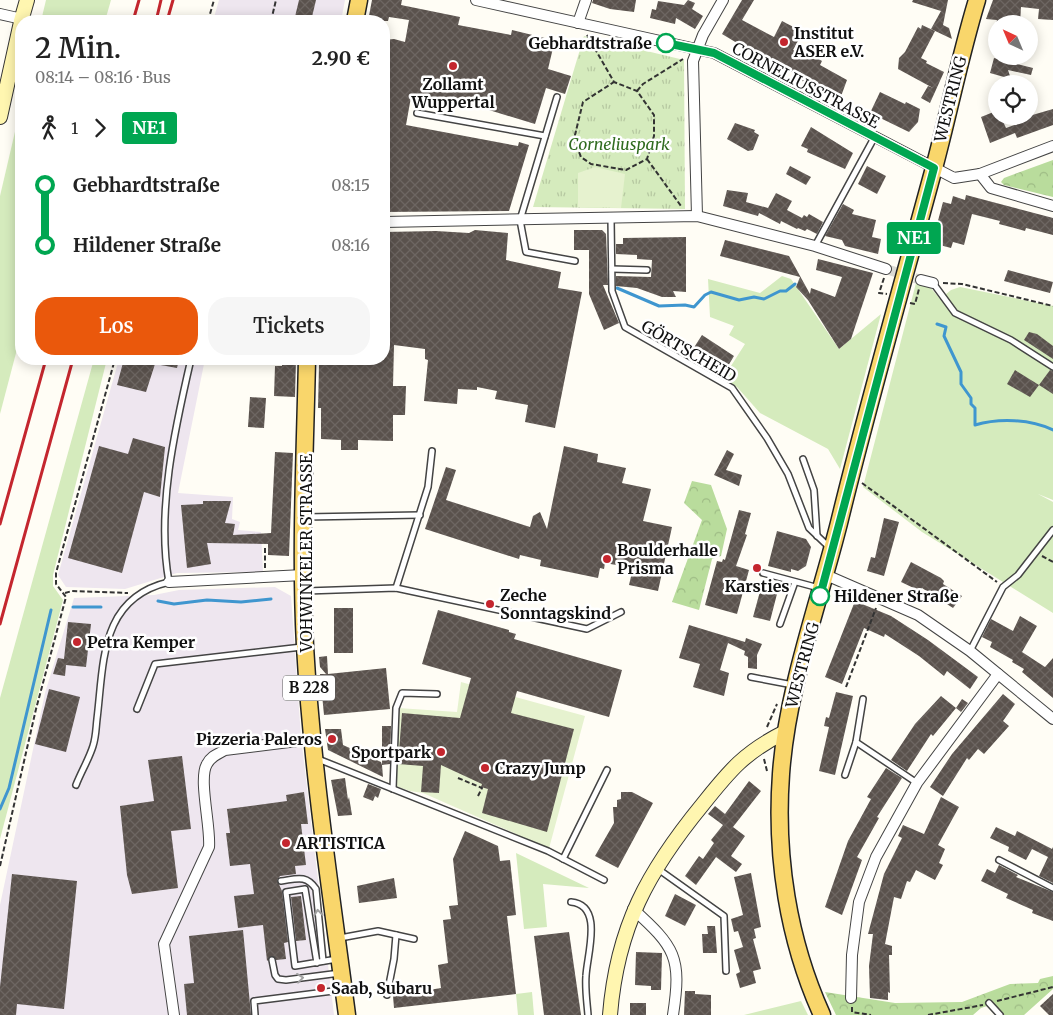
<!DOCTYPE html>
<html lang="de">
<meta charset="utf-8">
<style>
body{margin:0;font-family:Merriweather,serif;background:#f6f6f6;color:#222;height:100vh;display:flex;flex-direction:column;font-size:19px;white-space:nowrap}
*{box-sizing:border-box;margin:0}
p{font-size:16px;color:#767676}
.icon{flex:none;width:28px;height:28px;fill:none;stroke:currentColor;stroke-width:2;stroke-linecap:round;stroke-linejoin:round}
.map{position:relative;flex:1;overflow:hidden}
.details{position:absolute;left:15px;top:15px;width:375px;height:350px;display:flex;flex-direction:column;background:#fff;border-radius:20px;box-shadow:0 2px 12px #0003}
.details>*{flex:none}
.badge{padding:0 10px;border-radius:4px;font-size:18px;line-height:32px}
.needle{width:32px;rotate:316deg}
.controls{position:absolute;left:988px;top:15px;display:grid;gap:10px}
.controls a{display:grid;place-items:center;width:50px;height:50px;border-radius:50%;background:#fff;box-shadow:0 2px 12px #0003;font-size:25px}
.map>.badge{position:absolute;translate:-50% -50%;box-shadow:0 0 0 2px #fff}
.legs{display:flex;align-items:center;gap:8px;height:55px;padding:0 20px;font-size:16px}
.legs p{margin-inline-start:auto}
.overview{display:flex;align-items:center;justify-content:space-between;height:85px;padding:0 20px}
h1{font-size:28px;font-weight:600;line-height:38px}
.primary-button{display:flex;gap:10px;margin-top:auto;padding:10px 20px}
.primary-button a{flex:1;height:58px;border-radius:20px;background:#ea580c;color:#fff;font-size:20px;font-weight:600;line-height:58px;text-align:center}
.primary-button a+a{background:#f6f6f6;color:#222}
ul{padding:0 20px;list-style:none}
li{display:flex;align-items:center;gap:18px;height:60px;font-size:19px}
li i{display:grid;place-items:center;width:8px;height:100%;margin:0 6px;background:currentColor}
li i::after{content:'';width:12px;height:12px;margin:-6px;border:4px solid;border-radius:50%;background:#fff}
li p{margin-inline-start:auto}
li:first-child i{background:linear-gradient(#0000 50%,currentColor 0)}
li:last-child i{background:linear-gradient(currentColor 50%,#0000 0)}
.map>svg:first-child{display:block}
.industrial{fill:#eee6ef}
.grass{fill:#d5ebbd}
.forest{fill:url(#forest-crowns)}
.park{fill:url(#park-tufts)}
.pitch{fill:#e6f2cf}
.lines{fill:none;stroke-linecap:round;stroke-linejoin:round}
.stream{stroke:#3f96cf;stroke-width:3}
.building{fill:url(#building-cross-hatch)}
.street-tunnel{stroke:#dbdad3;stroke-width:10;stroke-dasharray:10 5;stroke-linecap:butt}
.lane-casing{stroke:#444;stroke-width:8}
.street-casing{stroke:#444;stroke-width:12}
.secondary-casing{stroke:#333;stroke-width:16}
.primary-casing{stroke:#222;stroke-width:19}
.path{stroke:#333;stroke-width:2;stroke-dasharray:5 2.5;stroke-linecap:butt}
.lane{stroke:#fff;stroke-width:5}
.street{stroke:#fff;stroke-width:10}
.secondary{stroke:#fff6b0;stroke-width:14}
.primary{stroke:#f9d66b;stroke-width:16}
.rail{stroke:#c4262e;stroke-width:3}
.oneway{stroke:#a0a0a0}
.line-1-casing{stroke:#fff;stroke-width:11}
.line-1{stroke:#00a651;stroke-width:8}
.poi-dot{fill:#c4262e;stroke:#fff;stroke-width:2}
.stop-1-dot{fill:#fff;stroke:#00a651;stroke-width:2.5}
.labels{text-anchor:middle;stroke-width:5;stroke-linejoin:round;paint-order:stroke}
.shield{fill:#fff;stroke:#585858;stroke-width:1}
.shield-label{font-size:15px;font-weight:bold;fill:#111}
.poi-label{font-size:16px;font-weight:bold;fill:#111;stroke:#fff;text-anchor:start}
.stop-label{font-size:16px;font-weight:bold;fill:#111;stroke:#fff;text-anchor:end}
.street-label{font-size:16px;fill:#111;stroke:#fff}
.park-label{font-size:16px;font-style:italic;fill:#2f6b1f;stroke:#fff}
</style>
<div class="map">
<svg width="1053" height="1015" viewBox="0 0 1053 1015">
<defs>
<pattern id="forest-crowns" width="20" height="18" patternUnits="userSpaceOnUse" patternTransform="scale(1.25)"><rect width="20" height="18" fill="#b9dc9c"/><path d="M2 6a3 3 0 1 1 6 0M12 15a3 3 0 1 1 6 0" fill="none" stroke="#9ebc85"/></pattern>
<pattern id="park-tufts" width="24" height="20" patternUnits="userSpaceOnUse" patternTransform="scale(1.25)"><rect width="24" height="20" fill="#d5ebbd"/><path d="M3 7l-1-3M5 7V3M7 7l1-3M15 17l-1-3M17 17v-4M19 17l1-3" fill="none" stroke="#b6c8a1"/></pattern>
<pattern id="building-cross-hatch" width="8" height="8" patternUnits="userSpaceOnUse" patternTransform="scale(1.25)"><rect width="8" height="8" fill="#5a524d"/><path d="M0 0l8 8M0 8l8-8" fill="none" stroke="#6d6662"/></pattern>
</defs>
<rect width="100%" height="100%" fill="#fffdf5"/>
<g class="industrial">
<path d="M219,0H345L341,21H213Z"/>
<path d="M119,359H205L178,493L233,497L232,519L240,522L238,530L261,532L263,572L177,573L125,589L66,587L58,575Z"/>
<path d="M275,587L291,596L301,737L334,1015H0V905L45,693L74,598L154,595L179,590Z"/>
</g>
<g class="grass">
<path d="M46,0H111L105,21H41Z"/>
<path d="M21,106V334L0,414V196Z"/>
<path d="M782,276L791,279L839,349L881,314L840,469L828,449L760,413L737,387L722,380L745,344L729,335L734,326L710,317L708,279L760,293Z"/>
<path d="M916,283L930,287L940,299L951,290L960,287L1053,306V500L1038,494L1053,502V613L922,532L863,487Z"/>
<path d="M94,359H107L53,575V586L63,600L0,839V698Z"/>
<path d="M516,853L589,888L543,884L547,927L524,929Z"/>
<path d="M532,992L534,1015H518L516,994Z"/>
<path d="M801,1001L808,1015H744Z"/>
</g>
<g class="forest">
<path d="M1053,160V197L1004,185L1001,182L1004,178Z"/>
<path d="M692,481L711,485L727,529L721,556L712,559L699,610L672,602L702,520L684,503Z"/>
<path d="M1053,976V989L1024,1015H996L987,1006L981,1008L973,1015H836L825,992L895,1003L962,1002L1010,984L1038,983L1040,979Z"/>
</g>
<path class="park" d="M584,36L684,60L685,209L533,207Z"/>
<g class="pitch">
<path d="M595,167L625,174L621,208L578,207V173Z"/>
<path d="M461,682L585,716L548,852L514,833L423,793L410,791L393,785L398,708L457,712Z"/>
</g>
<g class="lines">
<g class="stream">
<path d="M617,288L659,306L685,305L694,307L705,295L711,292L739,300L754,297L764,299L780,291H786L795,284"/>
<path d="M937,324L946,327L944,336L961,372V384L971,398V404L975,408V425C999,418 1030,419 1053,430"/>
<path d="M158,601L174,604L207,600L241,602L271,599"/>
<path d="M73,607H101"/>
<path d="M0,809L9,788L51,610"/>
</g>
</g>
<g class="building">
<path d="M299,0H316L311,21H294Z"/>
<path d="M372,0H402L401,5L460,17L458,25L511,35L512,30L557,41L555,49L553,48L548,69L571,76L565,94L546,88L535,124L489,110L411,97L406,125L518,146L519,142L529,145L509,211L384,212V40L394,39L405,42L409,20L389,17L388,21H368Z"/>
<path d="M593,0H636L634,12L610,9L592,3Z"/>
<path d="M688,0L695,3L692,9L703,16L695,29L676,18L675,24L650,18L652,9L656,10L658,1L684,5Z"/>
<path d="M742,0H754L742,20L774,37L782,21L803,32L793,50L812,59L814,56L822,61L820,65L847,80L840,99L834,97L829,98L827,93L796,78L798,75L783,67L780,74L760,64L762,58L722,34Z"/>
<path d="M913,0H948L943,25L949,28L952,39L931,29L941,11L912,2Z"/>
<path d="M993,0H1053V20L1038,19L1039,9L1021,7L1020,24H996L997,20L986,19Z"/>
<path d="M922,25L935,31L921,58L927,61L926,63L944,72L930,103L921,98L928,86L933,88L898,69L899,58L905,52L918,27L921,29Z"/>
<path d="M994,58L1033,68L1031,75L1008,70L1011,79L990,73Z"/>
<path d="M880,92L905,104L906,102L920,109L918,122L909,132L870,113Z"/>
<path d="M1053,109V125L1017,138L1015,133L990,143L981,117L996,111V116L1001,117L1006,128L1023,122L1022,118Z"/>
<path d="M735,123L755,130L754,132L759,135L753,150L748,151L727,139Z"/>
<path d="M811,127L853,153L845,169L807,152L808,149L801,146Z"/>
<path d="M790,166L811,177L806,185L786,174Z"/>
<path d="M867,166L886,176L877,194L858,184Z"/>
<path d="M727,190L748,193L746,202L768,208L776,193L792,201L787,210L802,218L804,215L807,217L809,214L823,222L817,234L807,229L805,231L798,228L797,229L781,221L780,224L759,213L758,216L723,206Z"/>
<path d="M966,195L1053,218V235L1026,228L1025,231L999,224L1000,221L972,214L964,245L953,242L951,248L932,243L943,202L951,204L953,196L965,200Z"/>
<path d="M843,204L854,210L852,214L876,220L872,237L881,239L878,254L845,246L842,240L825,236Z"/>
<path d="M475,230L508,233L506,260L561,272L558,288L582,292L555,428L525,422L528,405L495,399L497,391L477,387V390L458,389L457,404L424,401L428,360L425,359V349L394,345L393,386H406L405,415H393V441L358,440V450H341V440L321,439V408H318L319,365L361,364L362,359H384V232L436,231L469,233Z"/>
<path d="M574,230H602L606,234L608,285H603L619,323L604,330L589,294V250H574Z"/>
<path d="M686,237V292L673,291L676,297H662L637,288L616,286V276L651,277L652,260L637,259V255L616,254V244H623V238Z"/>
<path d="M725,240L789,256L810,294L811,288L835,297L842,277L816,270L818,259L873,273L851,339L839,349L808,300L796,287L800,277L720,256Z"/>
<path d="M1008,270L1053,282L1050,293L1004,281Z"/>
<path d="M1029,332L1037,334L1053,346V359L1024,340Z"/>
<path d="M702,335L734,356L728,366L726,364L723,368L693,349Z"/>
<path d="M124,359H179L177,368L155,364L146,392L117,385Z"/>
<path d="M282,359H296L295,397L274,396L275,366H282Z"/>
<path d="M1015,370L1039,385L1030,397L1007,384Z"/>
<path d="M1050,370L1053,371V394L1039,385Z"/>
<path d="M250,397L266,398L264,428L248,427Z"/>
<path d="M133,438L165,447L160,497L144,492L122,573L68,558L99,446L128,454Z"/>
<path d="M564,446L598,454L597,462L626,468L622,483L651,489L643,521L672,527L658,591L629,585L633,568L605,563L604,569L600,568L598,578L540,566L541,560L520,555L519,559L425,529L446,467L456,470L446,500L530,527L533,516L540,512L547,529Z"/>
<path d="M727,450L734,454L726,470L742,475L739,486L714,475Z"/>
<path d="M275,452L293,453L289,556L268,555V544L207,543L211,564L187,568L181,505L203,504V501H231L225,523L235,524L233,535L271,533Z"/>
<path d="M739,510L751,513L745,534L747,535L736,566L749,570L737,614L705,605L717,561L722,562L723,559L725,560Z"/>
<path d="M884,518L899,522L884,576L867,571L871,557L875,558Z"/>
<path d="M777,531L806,539L811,547L806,566L798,571L791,569V572L768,566Z"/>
<path d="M911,562L941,578L944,581L943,584L962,596L953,608L922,588L920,591L901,582Z"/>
<path d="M762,584L772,586L770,593L777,594L770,621L753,617Z"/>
<path d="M855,601L891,616L928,640L978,677L970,689L947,671L944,676L919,656L885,634L884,637L864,628L842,684L825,677Z"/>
<rect x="334" y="608" width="19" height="45"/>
<path d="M438,610L509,630V632L516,634L514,639L622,670L609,717L517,691L511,713L574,729L547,832L482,813L488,789L481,787L482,784L441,765L439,793L421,792L423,766L398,764L402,713L460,718L471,678L422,664Z"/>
<path d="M1020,616L1037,626L1022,652L1045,667L1053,658V698L1022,672L1024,669L1012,662L1013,660L990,647L992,642L982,637L991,619L1013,631Z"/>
<path d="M68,622L91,624L86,667L66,665L65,676L53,674L58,658L64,659Z"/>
<path d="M689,625L745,642L746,638L762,644L757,655V669L748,668V657L744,655L745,651L728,643L720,670L729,673L724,696L693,687L700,664L679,658Z"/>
<path d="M327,656L328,674L386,668L390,709L324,715L320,674H326L320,667L319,657Z"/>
<path d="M49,689L80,697L66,752L35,744Z"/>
<path d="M836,692L853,696L835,775L819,771L829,727L824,726L826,717L829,718Z"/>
<path d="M1003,694L1015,704L1003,721L1009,726L984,754L978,749L969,760L967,758L943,796L930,787L952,754Z"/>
<path d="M941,696L956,708L962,699L968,703L961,712L956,708L933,736L931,734L907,771L891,760L915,724Z"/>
<path d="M382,726H391L390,764L382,765L383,777L328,750L325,729H341L343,745L381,762L382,765Z"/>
<path d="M182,756L191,829L171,831L178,888L132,894L127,875L120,806L154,801L148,760Z"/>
<path d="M886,768L902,778L877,817L879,818L857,857L862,860L842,915L825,907L848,841L871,799L867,797Z"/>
<path d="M345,778L348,800L349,797L352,815L338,816L331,780Z"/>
<path d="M749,781L761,791L733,827L745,836L731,856L742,864L736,872L716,857L696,885L685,876L699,856L703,859L714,843L711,840L723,825L708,814L715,806L725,814Z"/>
<path d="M368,784L381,789L378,798L375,796L373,801L363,797Z"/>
<path d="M304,792L308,824H301L306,865L295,866L296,874L280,876L277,880L282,891L288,942L284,943L286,959L276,960L272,956L267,961L263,925L238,928L234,896L254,894L250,864L230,866L226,833H230L227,809L287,801L286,795Z"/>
<path d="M621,792H632L653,803L618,868L595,856L614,823L613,807H617V800L621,799Z"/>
<path d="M941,797L959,807L938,845L945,849L939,863L943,865L935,880L916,870L910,882L907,881L901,899L894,897L885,944L892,946V955H889L890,993L888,992V1000L870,998L869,966L873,934H868L884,874L902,838L898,836L903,825L924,834Z"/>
<path d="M996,827L1015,836L1017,831L1052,849L1053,847V883L1039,876L1048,857L1032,849L1026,860L1008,851L1009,847L990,838Z"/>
<path d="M465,831L498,846L500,861L510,860L516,915L507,916L516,994L394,1008L393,996L441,988L438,965L448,963L443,920L451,919L449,906L458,905L453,859Z"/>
<path d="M999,865L1018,875L1016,877L1053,892V921L1032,913L1033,910L1006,898L1008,894L981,881L987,869L995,873Z"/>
<path d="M751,873L761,927L754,929L756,938L753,939L761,969L753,971L756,983L740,988L736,974L740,972L734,950L743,947L738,931L734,932L731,919L743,915L734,877Z"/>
<path d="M12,874L77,881L64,1009L17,1004L16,1015H0V987Z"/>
<path d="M394,878L397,898L359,903L357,886Z"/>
<path d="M675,894L696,905L685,926L665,916Z"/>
<path d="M301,896L306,940L296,941L291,897Z"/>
<path d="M707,926H715L717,953H703L702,934H708Z"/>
<path d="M243,930L251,1015H187L184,984L194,983L189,936Z"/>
<path d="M569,932L581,1015H544L534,936Z"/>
<path d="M636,952L662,953L661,990H651V986L635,985Z"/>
<path d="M685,991H695V994L711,995V1015H684Z"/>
<path d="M1053,994V1015H1049L1040,1006Z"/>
<rect x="630" y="1003" width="16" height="12"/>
</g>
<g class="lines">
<path class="street-tunnel" d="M886,269L921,280"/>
<g class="lane-casing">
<g id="lane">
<path d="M557,97L520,220L526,252L575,261"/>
<path d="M417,113L545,136"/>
<path d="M611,219L612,291L625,327L732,388L767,438L788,474L809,528L829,547"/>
<path d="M815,246L874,138"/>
<path d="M612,269L647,270"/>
<path d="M933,283L955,313L1011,340L1053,367"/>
<path d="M803,459L814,490L817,536"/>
<path d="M305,517L420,515"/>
<path d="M763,573L819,588"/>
<path d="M396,588L428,487L432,451"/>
<path d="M306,591L396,588L587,629L621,612"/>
<path d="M780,624L795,582"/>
<path d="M970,651L1003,587L1018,575L1053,530"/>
<path d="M751,677L793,685"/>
<path d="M863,699L856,742L917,783"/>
<path d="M137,709L155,664L302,647"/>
<path d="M318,759L548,851L604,880"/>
<path d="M845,775L856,742"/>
<path d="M76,785C81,772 89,759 93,746C96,737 96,727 97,719C104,661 100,598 169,582C156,511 175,428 191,359"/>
<path d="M393,789L396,708L402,693L437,694"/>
<path d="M563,859L607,770"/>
<path d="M999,860L1053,888"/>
<path d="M658,869L724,916L726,971"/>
<path d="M281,881C296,879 306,874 316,889L323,961"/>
<path d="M571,902C604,905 587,954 586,976C585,989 587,1002 588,1015"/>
<path d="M340,938L378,931L414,939"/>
<path d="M272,960L275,975L278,979L286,980L340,973"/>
<path d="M317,963L305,889L286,892L295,966L337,959"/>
<path d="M387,995L394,959L396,935"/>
<path d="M989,1003L1000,1015"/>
<path d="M255,1015L254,1001L341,990"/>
</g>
</g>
<g class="street-casing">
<g id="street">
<path d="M476,0L714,53L954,178L980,174L1053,146"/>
<path d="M0,14L22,19"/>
<path d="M578,23L586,0"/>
<path d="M980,174L991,188L1053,206"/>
<path d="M697,216L693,61L703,35L723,0"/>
<path d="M384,222L697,216L815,246L886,269"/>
<path d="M921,280L933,283"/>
<path d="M826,575L918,615L970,651L1053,719"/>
<path d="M169,582L303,575"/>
<path d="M633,909C675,947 682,957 673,1015"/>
<path d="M851,998L852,955L859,902L876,857L917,783L998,674"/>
<path d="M174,1015L164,944L209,847C211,827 198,778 207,764C211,756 218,754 225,750L313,739"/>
</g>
</g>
<g class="secondary-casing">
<g id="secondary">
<path d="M21,21L27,0"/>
<path d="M0,117L21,22"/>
<path d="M610,1015C617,927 648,871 703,804C730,770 745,752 785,732"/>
</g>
</g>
<g class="primary-casing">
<g id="primary">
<path d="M355,21L359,0"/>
<path d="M307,359C305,454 300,551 305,646C312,769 331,893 347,1015"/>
<path d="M822,1015C788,940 775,856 781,774C787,689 818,606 839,523C868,404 902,286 934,168C949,112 960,56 977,0"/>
</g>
</g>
<g class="path">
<path d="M208,21L214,0"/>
<path d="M271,21L276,0"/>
<path d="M587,35L614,82L637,91L654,115V136L647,159L626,170L591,164L581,157L574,139L583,102L614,82"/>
<path d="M637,91L643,84L683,59"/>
<path d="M647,159L681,206"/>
<path d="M884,278L879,293L887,294"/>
<path d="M943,283L962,284L1053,306"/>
<path d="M910,303L915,304L919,289"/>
<path d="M862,483L997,582"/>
<path d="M1042,556L1053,562"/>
<path d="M265,568V546"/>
<path d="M65,593L72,591L128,593"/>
<path d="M846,687L876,608"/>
<path d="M767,727L777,704"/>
<path d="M764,759L767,771"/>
<path d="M458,778L482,788L478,796"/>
<path d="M0,866L36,709L66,597L56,584V573L115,359"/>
<path d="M997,1001L1053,987"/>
<path d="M852,1007V1012L871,1015"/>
<path d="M928,1015L983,1005"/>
</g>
<use href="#lane" class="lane"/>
<use href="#street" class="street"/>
<use href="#secondary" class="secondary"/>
<use href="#primary" class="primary"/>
<g class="rail">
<path d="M133,21L139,0"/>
<path d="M156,21L161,0"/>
<path d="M167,21L173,0"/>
<path d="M0,524L46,359"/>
<path d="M0,624L73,359"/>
</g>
</g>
<defs><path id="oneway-chevron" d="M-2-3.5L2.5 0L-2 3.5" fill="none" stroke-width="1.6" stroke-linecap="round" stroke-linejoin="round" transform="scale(1.25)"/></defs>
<g class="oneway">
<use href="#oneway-chevron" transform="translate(318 913) rotate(-96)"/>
<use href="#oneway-chevron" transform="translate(300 978) rotate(-7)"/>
</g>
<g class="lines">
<g class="line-1-casing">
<path id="line-1" d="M666,43L714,53L934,168L820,596"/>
</g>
<use href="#line-1" class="line-1"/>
</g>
<g class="poi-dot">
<circle cx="784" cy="42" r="5"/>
<circle cx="453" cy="66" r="5"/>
<circle cx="607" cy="559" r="5"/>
<circle cx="757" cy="568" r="5"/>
<circle cx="490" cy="604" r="5"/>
<circle cx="77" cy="642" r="5"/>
<circle cx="332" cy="739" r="5"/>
<circle cx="441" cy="752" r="5"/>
<circle cx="485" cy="768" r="5"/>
<circle cx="286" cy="843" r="5"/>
<circle cx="321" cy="988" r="5"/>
</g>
<g class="stop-1-dot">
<circle cx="666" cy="43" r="9"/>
<circle cx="820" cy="596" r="9"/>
</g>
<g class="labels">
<rect class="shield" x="283" y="675.5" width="52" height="25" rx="4"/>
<g class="shield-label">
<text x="309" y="693">B 228</text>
</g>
<g class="poi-label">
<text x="794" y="39">Institut<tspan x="794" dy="18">ASER e.V.</tspan></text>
<text x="453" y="90" text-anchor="middle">Zollamt<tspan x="453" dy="18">Wuppertal</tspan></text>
<text x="617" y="556">Boulderhalle<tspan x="617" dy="18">Prisma</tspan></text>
<text x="757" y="592" text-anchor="middle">Karsties</text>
<text x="500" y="601">Zeche<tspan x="500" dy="18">Sonntagskind</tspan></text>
<text x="87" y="648">Petra Kemper</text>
<text x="322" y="745" text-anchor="end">Pizzeria Paleros</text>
<text x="431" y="758" text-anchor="end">Sportpark</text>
<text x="495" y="774">Crazy Jump</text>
<text x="296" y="849">ARTISTICA</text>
<text x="331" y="994">Saab, Subaru</text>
</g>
<g class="stop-label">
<text x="652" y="49">Gebhardtstraße</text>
<text x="834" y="602" text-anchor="start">Hildener Straße</text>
</g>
<g class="street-label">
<text transform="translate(806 85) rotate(28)" y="6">CORNELIUSSTRASSE</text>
<text transform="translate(950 99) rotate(-76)" y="6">WESTRING</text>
<text transform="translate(689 351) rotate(30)" y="6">GÖRTSCHEID</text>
<text transform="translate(306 553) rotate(-90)" y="6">VOHWINKELER STRASSE</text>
<text transform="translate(802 665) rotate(-75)" y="6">WESTRING</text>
</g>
<g class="park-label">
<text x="619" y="150">Corneliuspark</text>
</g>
</g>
</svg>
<div class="controls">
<a><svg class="needle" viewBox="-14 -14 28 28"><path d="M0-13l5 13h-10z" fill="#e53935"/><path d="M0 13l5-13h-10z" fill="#767676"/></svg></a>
<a><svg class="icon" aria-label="locate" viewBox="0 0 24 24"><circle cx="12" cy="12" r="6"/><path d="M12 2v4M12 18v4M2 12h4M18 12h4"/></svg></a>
</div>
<b class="badge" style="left:914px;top:238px;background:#00a651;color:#fff">NE1</b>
<section class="details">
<div class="overview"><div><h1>2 Min.</h1><p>08:14 – 08:16 · Bus</p></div><b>2.90 €</b></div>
<div class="legs"><svg class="icon" aria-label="walk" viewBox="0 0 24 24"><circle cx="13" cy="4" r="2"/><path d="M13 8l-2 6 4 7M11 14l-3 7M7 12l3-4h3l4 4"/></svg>1<svg class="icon" aria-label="forward" viewBox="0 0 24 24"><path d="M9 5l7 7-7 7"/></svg><b class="badge" style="background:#00a651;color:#fff">NE1</b></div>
<ul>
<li><i style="color:#00a651"></i><b>Gebhardtstraße</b><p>08:15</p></li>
<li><i style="color:#00a651"></i><b>Hildener Straße</b><p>08:16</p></li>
</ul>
<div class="primary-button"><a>Los</a><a>Tickets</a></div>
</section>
</div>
